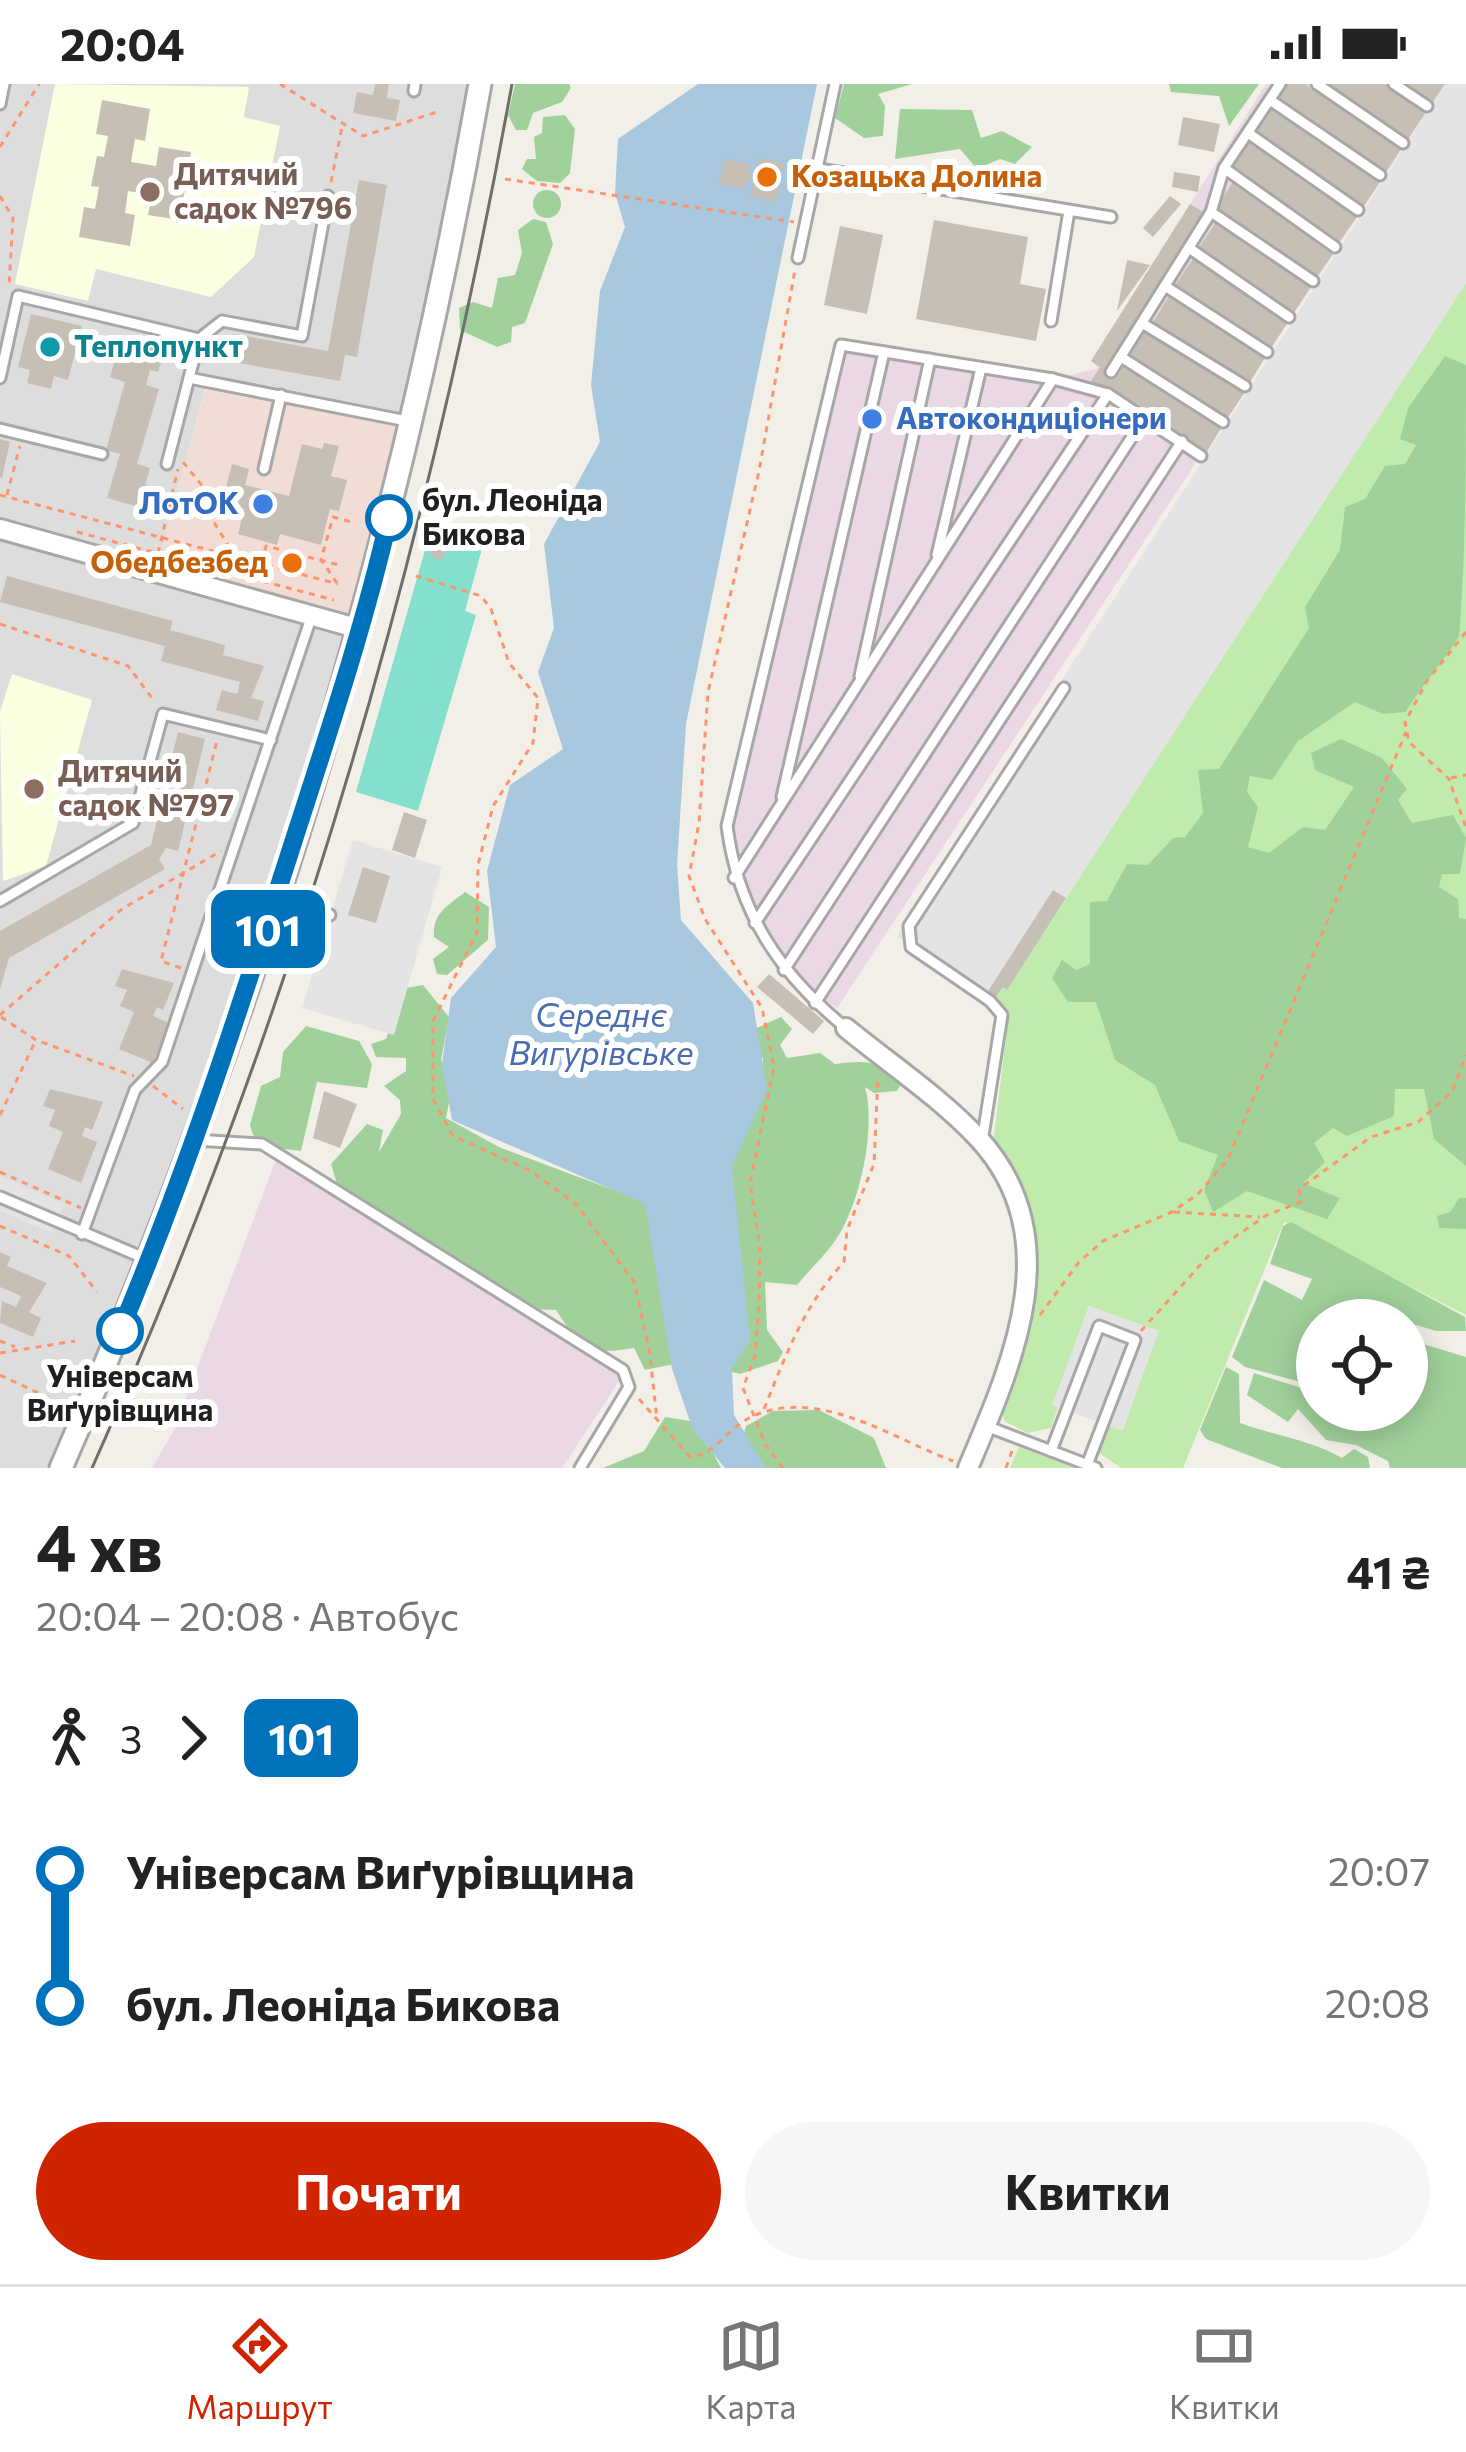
<!DOCTYPE html>
<html lang="uk">
<meta charset="utf-8">
<style>
body{margin:0;font-family:Commissioner,sans-serif;background:#f6f6f6;color:#222;height:100vh;display:flex;flex-direction:column;font-size:45px;white-space:nowrap}
*{box-sizing:border-box;margin:0}
p{font-size:39px;color:#767676}
.icon{flex:none;width:66px;height:66px;fill:none;stroke:currentColor;stroke-width:2;stroke-linecap:round;stroke-linejoin:round}
.map{position:relative;height:1384px;overflow:hidden}
.details{display:flex;flex-direction:column;background:#fff;flex:1}
.details>*{flex:none}
.badge{padding:0 24px;border-radius:18px;font-size:42px;line-height:78px}
.buttons{position:absolute;left:1296px;top:1215px;display:grid;gap:24px}
.buttons a{display:grid;place-items:center;width:132px;height:132px;border-radius:50%;background:#fff;box-shadow:0 6px 30px #0003;font-size:60px}
.map>.badge{position:absolute;translate:-50% -50%;box-shadow:0 0 0 6px #fff}
.legs{display:flex;align-items:center;gap:18px;height:132px;padding:0 36px;font-size:39px}
.legs p{margin-inline-start:auto}
.overview{display:flex;align-items:center;justify-content:space-between;height:204px;padding:0 36px}
h1{font-size:66px;font-weight:700;line-height:90px}
.action{display:flex;gap:24px;margin-top:auto;padding:24px 36px}
.action a{flex:1;height:138px;border-radius:72px;background:#d02300;color:#fff;font-size:48px;font-weight:700;line-height:138px;text-align:center}
.action a+a{background:#f6f6f6;color:#222}
ul{padding:0 36px;list-style:none}
li{display:flex;align-items:center;gap:42px;height:132px;font-size:45px}
li i{display:grid;place-items:center;width:18px;height:100%;margin:0 15px;background:currentColor}
li i::after{content:'';width:30px;height:30px;margin:-15px;border:9px solid;border-radius:50%;background:#fff}
li p{margin-inline-start:auto}
li:first-child i{background:linear-gradient(#0000 50%,currentColor 0)}
li:last-child i{background:linear-gradient(currentColor 50%,#0000 0)}
.status{display:flex;justify-content:space-between;align-items:center;height:84px;padding:0 60px;background:#fff;direction:ltr}
.status svg{height:33px;fill:currentColor}
.tabs{display:flex;justify-content:space-around;align-items:center;height:168px;border-top:3px solid #e0e0e0;background:#fff;font-size:33px;color:#767676}
.tabs a{display:grid;justify-items:center;gap:6px}
.tabs .selected{color:#d02300}
.map>svg:first-child{display:block}
.residential{fill:#dedddd}
.commercial{fill:#f1dcd6}
.industrial{fill:#ead8e4}
.education{fill:#faffe1}
.grass{fill:#c0ebac}
.forest{fill:#a1d19b}
.pitch{fill:#84e0cc}
.parking{fill:#e4e4e4}
.water{fill:#a7c8df}
.building{fill:#c6bfb6}
.lines{fill:none;stroke-linecap:round;stroke-linejoin:round}
.service-casing{stroke:#a7a7a7;stroke-width:15}
.minor-casing{stroke:#a7a7a7;stroke-width:24}
.tertiary-casing{stroke:#a7a7a7;stroke-width:27}
.path{stroke:#fc946d;stroke-width:3;stroke-dasharray:6 6;stroke-linecap:butt}
.service{stroke:#fff;stroke-width:9}
.minor{stroke:#fff;stroke-width:18}
.tertiary{stroke:#fff;stroke-width:21}
.tram{stroke:#6e6e6e;stroke-width:3}
.line-1-casing{stroke:#fff;stroke-width:27}
.line-1{stroke:#0072bc;stroke-width:18}
.food-dot{fill:#e8710a;stroke:#fff;stroke-width:4.5}
.education-dot{fill:#8d6e63;stroke:#fff;stroke-width:4.5}
.culture-dot{fill:#0f9aa8;stroke:#fff;stroke-width:4.5}
.shop-dot{fill:#3f7fe0;stroke:#fff;stroke-width:4.5}
.stop-1-dot{fill:#fff;stroke:#0072bc;stroke-width:6}
.labels{text-anchor:middle;stroke-width:12;stroke-linejoin:round;paint-order:stroke}
.education-label{font-size:30px;font-weight:bold;fill:#785e54;stroke:#fff;text-anchor:start}
.food-label{font-size:30px;font-weight:bold;fill:#c56008;stroke:#fff;text-anchor:start}
.culture-label{font-size:30px;font-weight:bold;fill:#0d838f;stroke:#fff;text-anchor:start}
.shop-label{font-size:30px;font-weight:bold;fill:#366cbe;stroke:#fff;text-anchor:start}
.stop-label{font-size:30px;font-weight:bold;fill:#202020;stroke:#fff;text-anchor:start}
.water-label{font-size:33px;font-style:italic;fill:#4a6cb2;stroke:#fff}
</style>
<div class="status"><b>20:04</b><svg viewBox="0 0 49 12"><path d="M0 12V9h3v3zM5 12V6h3v6zM10 12V3h3v9zM15 12V0h3v12zM26 1h20v11H26zM47 4h2v5h-2z"/></svg></div>
<div class="map">
<svg width="1466" height="1384" viewBox="0 0 1466 1384">
<rect width="100%" height="100%" fill="#f1efe7"/>
<path class="residential" d="M0,0H472L404,330L209,291L157,484L350,533L329,619L199,1016L86,1305L48,1384H0Z"/>
<path class="commercial" d="M210,290L404,330L350,533L157,484Z"/>
<g class="industrial">
<path d="M1266,0H1445L837,924L784,886L755,839L728,742L841,261L1053,295L1099,284L1091,277Z"/>
<path d="M280,1065L627,1285L562,1384H152L174,1346Z"/>
</g>
<g class="education">
<path d="M55,0L249,3L244,33L280,42L254,173L211,213L96,185L88,217L15,200Z"/>
<path d="M12,590L92,616L46,782L3,797L0,628Z"/>
</g>
<g class="grass">
<path d="M1466,199V1231L1284,1138L1183,1384H1121L1098,1368L1107,1341L1123,1346L1158,1247L1089,1222L1053,1322L1058,1323L1051,1344L1028,1349L1004,1337L1002,1318L1024,1262L1037,1196L1033,1156L993,1060L1008,937L996,913L1003,903L1007,905Z"/>
<path d="M1019,1363L1075,1384H1010Z"/>
</g>
<g class="forest">
<path d="M515,0H569L571,4L562,18L533,29L527,46H516L508,31Z"/>
<path d="M844,0H912L878,10L885,22L883,52L864,54L835,34Z"/>
<path d="M1169,0H1259L1229,42L1219,12L1171,8Z"/>
<path d="M900,25L972,26L981,54L1002,47L1032,63L1015,80L1000,75L977,85L960,65L895,75Z"/>
<path d="M565,31L575,45L570,89L560,99L537,97L522,85L527,75H536L534,53L542,49L543,33Z"/>
<circle cx="547" cy="120" r="14"/>
<path d="M533,135L546,138L553,160L525,239L512,243L511,258L497,263L460,246L459,224L473,218L492,224L498,194L515,191L522,169L518,146Z"/>
<path d="M1445,272L1466,281C1466,365 1466,472 1459,552C1457,559 1415,611 1406,628L1383,630L1355,618L1298,657L1272,696L1250,692L1247,708L1258,723L1248,763L1269,769L1303,743L1325,746L1354,703L1315,686L1311,669L1341,655L1382,674L1407,705L1398,716L1412,739L1453,731L1466,754L1460,790H1442L1439,803L1458,815L1459,834L1466,835V1082L1434,1055L1424,1005H1395L1394,1032L1347,1052L1333,1044L1314,1059L1325,1078L1303,1099L1340,1114L1327,1135L1247,1107L1213,1128L1204,1106L1218,1071L1179,1057L1155,1001L1115,976L1096,918H1068L1052,894L1062,876L1076,886L1090,880V818L1107,817L1127,780L1148,781L1173,754L1185,753L1203,729L1198,686L1219,685L1309,544L1305,523L1340,466L1345,423L1365,415L1385,382L1405,380L1416,361L1400,355L1408,324Z"/>
<path d="M465,808L489,823L488,856L447,891L437,890L433,875L449,863L434,853C432,829 448,822 465,808Z"/>
<path d="M423,901L449,933L441,976L454,992L446,1034L499,1063L648,1119L674,1280L645,1286L634,1264C587,1272 581,1264 556,1226L529,1225L337,1100L331,1080L367,1040L383,1046L379,1068L401,1030L400,1016L384,1002L406,987V974L376,973L371,960L386,955L406,904Z"/>
<path d="M781,933L792,945L780,961L787,974L820,969L835,980C863,976 882,976 903,996L897,1007L874,1009L865,1003C876,1043 861,1113 840,1149C829,1168 811,1184 797,1201L765,1198L767,1246L783,1268L778,1277L740,1290L724,1286L722,1039L761,994L763,973L744,979L739,952Z"/>
<path d="M306,942L359,957L372,980L367,1004L317,998L301,1067L277,1064L253,1051L250,1041L261,1002L280,993L283,968Z"/>
<path d="M1459,1114H1466V1145L1439,1144L1437,1132L1450,1128Z"/>
<path d="M1291,1138L1465,1233L1466,1247H1436L1390,1233L1317,1236L1316,1302L1245,1283L1232,1273L1264,1196L1302,1216L1312,1195L1270,1180L1283,1142Z"/>
<path d="M1407,1255L1466,1273V1384H1390L1388,1377L1356,1361L1326,1356L1298,1325L1288,1338L1247,1311L1254,1289L1317,1309V1326H1407Z"/>
<path d="M1226,1283L1239,1290L1240,1339C1273,1351 1313,1357 1342,1374L1354,1365L1368,1373L1370,1384H1282L1206,1355L1200,1346Z"/>
<path d="M819,1326L874,1354L886,1384H761L743,1352L746,1342L773,1327Z"/>
<path d="M665,1333L696,1338L721,1384H603L644,1367Z"/>
</g>
<path class="pitch" d="M431,445L483,461L465,527L476,531L418,727L356,708Z"/>
<g class="parking">
<path d="M1445,0H1466V199L1066,814L1053,807L988,907L897,852Z"/>
<path d="M353,756L442,783L394,951L302,924Z"/>
<path d="M0,1092L64,1120L52,1149L0,1127Z"/>
<path d="M1089,1222L1159,1247L1122,1347L1052,1321Z"/>
</g>
<path class="water" d="M698,0H817L686,640L677,781L681,836L753,919L767,1006L732,1082L750,1256L732,1285L734,1331L766,1384H725L693,1346L672,1285L645,1120L452,1036L442,980L451,914L496,863L487,787L510,701L563,665L538,588L554,544L544,460L600,358L591,301L600,207L625,143L615,109L618,55Z"/>
<g class="building">
<path d="M375,0H389L387,14L400,16L396,37L353,29L357,8L373,11Z"/>
<path d="M1287,0H1305L1401,65L1386,88L1277,14Z"/>
<path d="M1327,0H1385L1426,28L1408,55Z"/>
<path d="M1404,0H1445L1432,19Z"/>
<path d="M102,16L150,25L145,57L135,55L131,78L156,82L159,63L191,68L180,136L148,131L152,111L128,107L125,129L135,131L130,162L79,153L84,123L95,125L99,103L91,102L97,72L104,73L108,52L96,50Z"/>
<path d="M1271,24L1380,98L1363,123L1254,49Z"/>
<path d="M1183,33L1220,40L1214,68L1178,61Z"/>
<path d="M1248,57L1357,133L1339,158L1231,82Z"/>
<path d="M758,74L784,79L776,118L750,113L753,97L747,95L745,105L719,100L724,75L750,80L748,89L754,90Z"/>
<path d="M1174,88L1200,92L1198,108L1172,103Z"/>
<path d="M359,96L387,101L357,273L345,271L340,297L228,277L233,250L328,267Z"/>
<path d="M1233,98L1334,169L1316,194L1216,123Z"/>
<path d="M1170,112L1181,120L1153,153L1143,144Z"/>
<path d="M1190,120L1205,129L1104,287L1116,294L1124,282L1222,343L1206,369L1091,297L1100,283L1091,277Z"/>
<path d="M934,136L1028,153L1020,200L1046,205L1036,257L916,235Z"/>
<path d="M1216,138L1311,203L1293,230L1198,165Z"/>
<path d="M840,142L883,151L867,230L824,221Z"/>
<path d="M1193,175L1288,238L1271,264L1175,201Z"/>
<path d="M1127,176L1150,181L1117,227Z"/>
<path d="M1169,212L1266,272L1249,300L1152,240Z"/>
<path d="M31,230L82,242L68,296L54,292L51,305L27,299L30,286L18,283Z"/>
<path d="M1146,245L1245,308L1227,335L1129,273Z"/>
<path d="M135,253L166,262L158,288L150,286L146,301L159,305L137,380L150,384L145,401L163,406L156,428L107,414L120,370L106,366L125,298L110,293L115,276L104,273L109,254L133,261Z"/>
<path d="M0,355L10,358L2,394L0,393Z"/>
<path d="M324,359L339,362L331,392L347,396L339,427L330,425L321,461L280,450L277,461L238,450L244,425L222,419L232,380L249,385L245,401L289,412L302,360L322,365Z"/>
<path d="M433,460L446,463L443,476L430,473Z"/>
<path d="M7,492L173,537L170,546L225,561L223,571L264,582L251,614L264,617L258,637L216,626L222,606L237,610L240,598L161,577L165,562L0,518Z"/>
<path d="M178,648L205,655L178,767L166,764L159,775L165,785L9,874L0,905V847L151,761Z"/>
<path d="M404,728L427,736L415,774L392,766Z"/>
<path d="M363,783L390,792L376,839L348,831Z"/>
<path d="M1053,806L1066,814L1007,906L1003,903L996,913L988,907Z"/>
<path d="M122,885L174,899L163,926L157,923L153,932L169,939L153,979L119,965L134,928L120,922L127,906L115,902Z"/>
<path d="M769,890L824,937L813,950L757,903Z"/>
<path d="M50,1005L103,1018L92,1046L85,1043L82,1052L97,1058L81,1099L48,1085L63,1048L49,1042L55,1026L43,1022Z"/>
<path d="M324,1007L357,1020L340,1064L313,1054Z"/>
<path d="M0,1168L11,1173L7,1182L47,1199L29,1228L41,1234L33,1253L0,1239L2,1217L16,1223L21,1212L0,1203Z"/>
</g>
<g class="lines">
<g class="service-casing">
<g id="service">
<path d="M1317,0L1403,59"/>
<path d="M1394,0L1427,22"/>
<path d="M414,7L415,0"/>
<path d="M1270,16L1380,91"/>
<path d="M0,20L4,0"/>
<path d="M1248,49L1358,126"/>
<path d="M1224,84L1335,163"/>
<path d="M819,85L1111,133"/>
<path d="M1211,128L1313,197"/>
<path d="M1189,164L1289,233"/>
<path d="M798,174L835,0"/>
<path d="M1165,202L1267,268"/>
<path d="M1051,237L1069,127"/>
<path d="M1142,239L1245,302"/>
<path d="M1121,273L1223,338"/>
<path d="M1111,288L1211,128L1224,84L1280,0"/>
<path d="M0,294L18,212L199,255"/>
<path d="M189,294L407,337"/>
<path d="M0,345L102,370"/>
<path d="M167,380L199,255L222,237L302,252L328,112"/>
<path d="M264,385L281,311"/>
<path d="M937,471L981,284"/>
<path d="M860,592L930,275"/>
<path d="M782,713L884,268"/>
<path d="M734,794L1053,295"/>
<path d="M278,815L330,831"/>
<path d="M0,817L133,739L163,630L271,656"/>
<path d="M755,839L1108,310"/>
<path d="M784,886L1145,333"/>
<path d="M815,919L1182,357"/>
<path d="M846,944C779,890 738,827 727,742L841,261L1053,295L1108,310L1201,372"/>
<path d="M195,1056L262,1060L623,1286L629,1303L580,1384"/>
<path d="M982,1058L1002,931L990,917L911,863L909,842L1064,604"/>
<path d="M0,1113L144,1174"/>
<path d="M82,1150L135,1006L162,978L311,534"/>
<path d="M986,1342L1096,1384"/>
<path d="M1051,1367L1099,1242L1135,1256L1087,1381"/>
</g>
</g>
<g class="minor-casing">
<g id="minor">
<path d="M0,445L360,545"/>
<path d="M846,944C890,980 941,1014 980,1056C1069,1155 1012,1280 968,1384"/>
</g>
</g>
<g class="tertiary-casing">
<path id="tertiary" d="M61,1384C255,940 396,477 480,0"/>
</g>
<g class="path">
<path d="M280,0L363,52L440,27"/>
<path d="M0,63L39,0"/>
<path d="M505,95L794,138"/>
<path d="M331,98L342,43"/>
<path d="M0,112L13,134L9,202"/>
<path d="M183,378L204,404L201,417L234,471"/>
<path d="M0,411L338,500"/>
<path d="M7,411L20,362"/>
<path d="M77,448L334,516"/>
<path d="M158,469L178,385"/>
<path d="M262,478L266,462L343,482"/>
<path d="M416,492L481,512L491,525L509,579L538,614L533,659L493,722L478,781L477,848L433,937V1015L453,1052L529,1086L575,1119L634,1198L649,1264L657,1335"/>
<path d="M337,499L321,476L333,433L355,439"/>
<path d="M0,540L128,582L155,618"/>
<path d="M1466,548L1427,597L1405,638L1409,658L1449,695L1466,744"/>
<path d="M1451,694L1466,691"/>
<path d="M181,884L161,877L217,657"/>
<path d="M0,931L122,825L221,767"/>
<path d="M1,933L36,956L134,992"/>
<path d="M153,1002L183,1025"/>
<path d="M0,1031L35,958"/>
<path d="M0,1088L81,1124"/>
<path d="M1174,1128L1260,1133"/>
<path d="M0,1142L69,1172L97,1208"/>
<path d="M1040,1231L1079,1178L1103,1157L1172,1128L1198,1110L1228,1075L1406,648"/>
<path d="M1141,1247L1211,1169L1267,1131L1301,1118L1299,1105L1371,1053L1418,1038L1452,1008L1466,971"/>
<path d="M0,1257L15,1263"/>
<path d="M0,1269L75,1257"/>
<path d="M0,1291L49,1314"/>
<path d="M639,1315L690,1373C716,1371 728,1343 751,1333C818,1302 889,1353 953,1377"/>
<path d="M764,1325C786,1271 804,1221 844,1178L847,1146L874,1080L878,991"/>
<path d="M783,1384L765,1360L743,1304L755,1272L759,1220L760,1164L750,1099L774,983L762,924L705,835L689,792L699,739L708,608L759,387L795,186"/>
<path d="M1006,1384L1012,1367"/>
</g>
<use href="#service" class="service"/>
<use href="#minor" class="minor"/>
<use href="#tertiary" class="tertiary"/>
<path class="tram" d="M92,1384C290,942 426,476 512,0"/>
</g>
<g class="lines">
<g class="line-1-casing">
<path id="line-1" d="M120,1247C190,1081 244,911 299,740C332,638 365,538 389,434"/>
</g>
<use href="#line-1" class="line-1"/>
</g>
<g class="food-dot">
<circle cx="767" cy="93" r="12"/>
<circle cx="292" cy="479" r="12"/>
</g>
<g class="education-dot">
<circle cx="150" cy="108" r="12"/>
<circle cx="34" cy="705" r="12"/>
</g>
<circle class="culture-dot" cx="50" cy="263" r="12"/>
<g class="shop-dot">
<circle cx="872" cy="335" r="12"/>
<circle cx="263" cy="420" r="12"/>
</g>
<g class="stop-1-dot">
<circle cx="389" cy="434" r="21"/>
<circle cx="120" cy="1247" r="21"/>
</g>
<g class="labels">
<g class="education-label">
<text x="174" y="101">Дитячий<tspan x="174" dy="34">садок №796</tspan></text>
<text x="58" y="698">Дитячий<tspan x="58" dy="34">садок №797</tspan></text>
</g>
<g class="food-label">
<text x="791" y="103">Козацька Долина</text>
<text x="268" y="489" text-anchor="end">Обедбезбед</text>
</g>
<g class="culture-label">
<text x="74" y="273">Теплопункт</text>
</g>
<g class="shop-label">
<text x="896" y="345">Автокондиціонери</text>
<text x="239" y="430" text-anchor="end">ЛотОК</text>
</g>
<g class="stop-label">
<text x="422" y="427">бул. Леоніда<tspan x="422" dy="34">Бикова</tspan></text>
<text x="120" y="1303" text-anchor="middle">Універсам<tspan x="120" dy="34">Виґурівщина</tspan></text>
</g>
<g class="water-label">
<text x="601" y="943">Середнє<tspan x="601" dy="38">Вигурівське</tspan></text>
</g>
</g>
</svg>
<div class="buttons">
<a><svg class="icon" aria-label="locate" viewBox="0 0 24 24"><circle cx="12" cy="12" r="6"/><path d="M12 2v4M12 18v4M2 12h4M18 12h4"/></svg></a>
</div>
<b class="badge" style="left:268px;top:845px;background:#0072bc;color:#fff">101</b>
</div>
<section class="details">
<div class="overview"><div><h1>4 хв</h1><p>20:04 – 20:08 · Автобус</p></div><b>41 ₴</b></div>
<div class="legs"><svg class="icon" aria-label="walk" viewBox="0 0 24 24"><circle cx="13" cy="4" r="2"/><path d="M13 8l-2 6 4 7M11 14l-3 7M7 12l3-4h3l4 4"/></svg>3<svg class="icon" aria-label="forward" viewBox="0 0 24 24"><path d="M9 5l7 7-7 7"/></svg><b class="badge" style="background:#0072bc;color:#fff">101</b></div>
<ul>
<li><i style="color:#0072bc"></i><b>Універсам Виґурівщина</b><p>20:07</p></li>
<li><i style="color:#0072bc"></i><b>бул. Леоніда Бикова</b><p>20:08</p></li>
</ul>
<div class="action"><a>Почати</a><a>Квитки</a></div>
</section>
<nav class="tabs">
<a class="selected"><svg class="icon" aria-label="directions" viewBox="0 0 24 24"><path d="M12 3l9 9-9 9-9-9zM9 14v-3h6M13 9l2 2-2 2"/></svg>Маршрут</a>
<a><svg class="icon" aria-label="map" viewBox="0 0 24 24"><path d="M3 6l6-2 6 2 6-2v14l-6 2-6-2-6 2zM9 4v14M15 6v14"/></svg>Карта</a>
<a><svg class="icon" aria-label="tickets" viewBox="0 0 24 24"><path d="M3 7h18v10H3zM15 7v10"/></svg>Квитки</a>
</nav>
